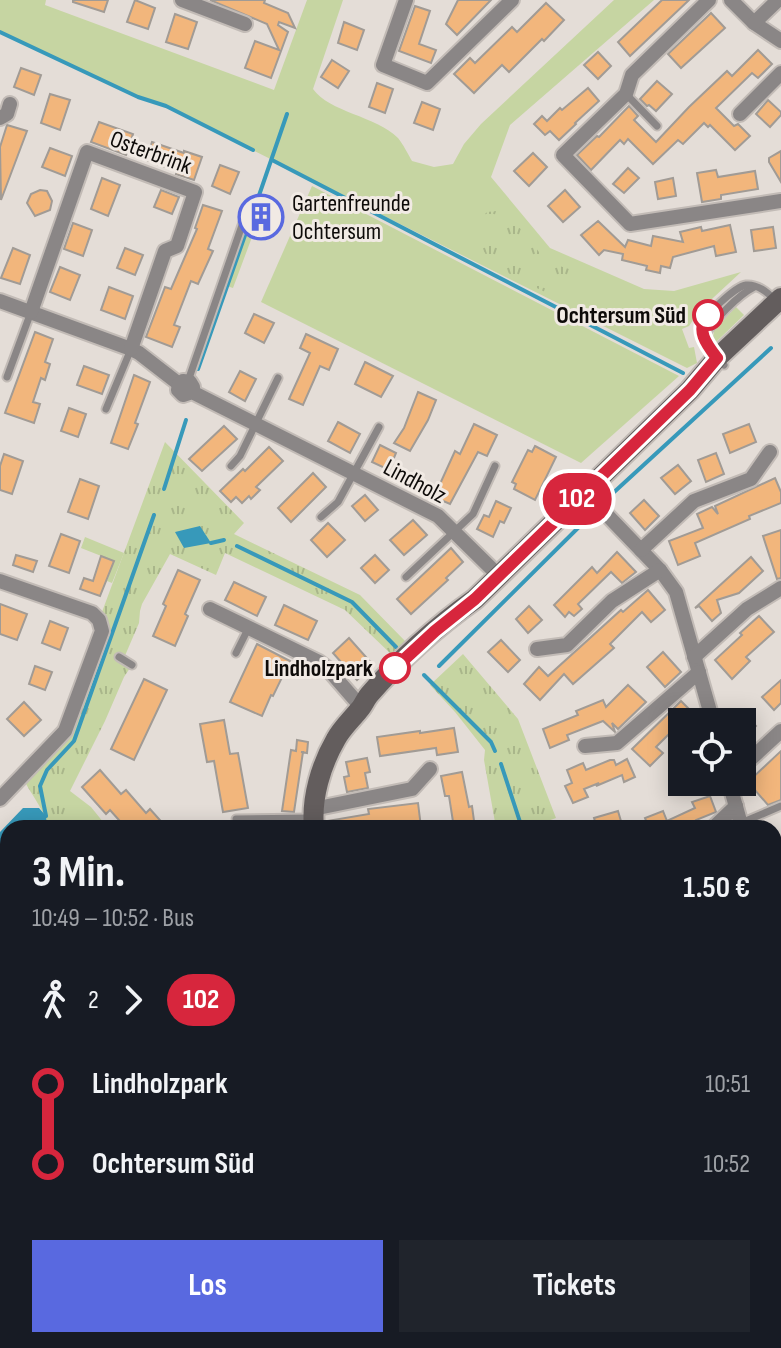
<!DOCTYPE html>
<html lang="de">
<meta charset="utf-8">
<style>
body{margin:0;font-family:"Sofia Sans Condensed",sans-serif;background:#20242c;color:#f1f3f6;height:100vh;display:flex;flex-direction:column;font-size:30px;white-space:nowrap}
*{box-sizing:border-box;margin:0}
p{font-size:26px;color:#9ea1a6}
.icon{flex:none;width:44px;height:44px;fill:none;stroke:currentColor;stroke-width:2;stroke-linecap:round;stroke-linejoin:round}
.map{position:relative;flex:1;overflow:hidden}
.panel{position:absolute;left:0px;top:820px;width:782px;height:528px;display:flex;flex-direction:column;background:#171b24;border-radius:24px 24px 0 0;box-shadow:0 4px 20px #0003}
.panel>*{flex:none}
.badge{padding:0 16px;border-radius:26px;font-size:28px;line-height:52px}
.buttons{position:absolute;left:668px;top:708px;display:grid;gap:16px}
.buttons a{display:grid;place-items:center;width:88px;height:88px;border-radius:0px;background:#171b24;box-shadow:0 4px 20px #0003;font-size:40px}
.map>.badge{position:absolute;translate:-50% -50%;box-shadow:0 0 0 4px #fff}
.legs{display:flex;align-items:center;gap:12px;height:88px;padding:0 32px;font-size:26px}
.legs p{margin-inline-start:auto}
.overview{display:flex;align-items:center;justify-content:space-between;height:136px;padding:0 32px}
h1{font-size:44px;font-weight:700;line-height:60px}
.primary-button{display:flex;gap:16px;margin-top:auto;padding:16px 32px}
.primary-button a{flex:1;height:92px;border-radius:0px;background:#5969e0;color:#fff;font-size:32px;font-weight:700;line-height:92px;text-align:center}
.primary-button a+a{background:#20242c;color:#f1f3f6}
ul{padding:0 32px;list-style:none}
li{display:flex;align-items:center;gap:28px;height:80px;font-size:30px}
li i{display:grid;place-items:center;width:12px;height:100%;margin:0 10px;background:currentColor}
li i::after{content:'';width:20px;height:20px;margin:-10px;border:6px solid;border-radius:50%;background:#171b24}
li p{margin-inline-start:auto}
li:first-child i{background:linear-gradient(#0000 50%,currentColor 0)}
li:last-child i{background:linear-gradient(currentColor 50%,#0000 0)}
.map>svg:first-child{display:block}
.commercial{fill:#e8cec9}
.green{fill:#c6d5a2}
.park{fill:url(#park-tufts)}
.water{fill:#3799ba}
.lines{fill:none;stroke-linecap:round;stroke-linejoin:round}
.stream{stroke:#3799ba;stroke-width:4}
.building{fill:#f2b67c;stroke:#a19b95;stroke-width:2}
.service-casing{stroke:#c2bbb6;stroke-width:11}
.minor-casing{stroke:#c2bbb6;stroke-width:18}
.tertiary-casing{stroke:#c2bbb6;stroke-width:22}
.secondary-casing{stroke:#c2bbb6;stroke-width:24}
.service{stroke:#8a8686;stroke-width:7}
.minor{stroke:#8a8686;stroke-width:14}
.tertiary{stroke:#8a8686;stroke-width:18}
.secondary{stroke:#635d5d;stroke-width:20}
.line-1-casing{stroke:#fff;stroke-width:18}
.line-1{stroke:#d7263d;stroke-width:12}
.stop-1-dot{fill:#fff;stroke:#d7263d;stroke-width:4}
.labels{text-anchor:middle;stroke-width:6;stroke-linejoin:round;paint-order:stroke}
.street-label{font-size:24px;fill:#0e0b09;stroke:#f1eae4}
.poi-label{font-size:24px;fill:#0e0b09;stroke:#f1eae4;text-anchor:start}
.stop-label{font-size:24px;font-weight:bold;fill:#0e0b09;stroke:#f1eae4;text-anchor:end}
</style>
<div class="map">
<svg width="781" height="1348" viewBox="0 0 781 1348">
<defs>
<pattern id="park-tufts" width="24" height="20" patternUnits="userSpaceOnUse" patternTransform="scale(2)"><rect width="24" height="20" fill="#c6d5a2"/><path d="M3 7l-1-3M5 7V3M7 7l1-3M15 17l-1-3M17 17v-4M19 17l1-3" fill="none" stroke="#a9b68a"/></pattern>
</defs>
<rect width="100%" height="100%" fill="#e4ddd7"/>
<g class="commercial">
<path d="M8,978V1080L0,1070V979Z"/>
<path d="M8,1142V1340H404L393,1348H0V1148Z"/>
</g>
<g class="green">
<path d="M0,0H46L45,5L274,90L307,0H343L313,89C329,112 376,116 398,138C403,144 408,154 412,161L434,167L453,164L464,144L481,124L614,0H654L510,125L491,177L550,248L644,289L674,291L741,272L700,310L689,326L682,329L689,348L694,347L697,363L687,368L167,107L138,97L0,31Z"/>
<path d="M312,186L679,376L581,463L261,302Z"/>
<path d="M252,217L265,222L267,225L265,230L263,231L255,229L233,288L224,285L247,220Z"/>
<path d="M736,307L744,315L716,342L713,338L714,330Z"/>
<path d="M85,537L124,553L112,583L107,581L114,561L81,548Z"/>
<path d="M781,1070V1290L774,1292V1072Z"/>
</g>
<g class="park">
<path d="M497,211L522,230L542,256L550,263L569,269L575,279L568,291L556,297C535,287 490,269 481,246C478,237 478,229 479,220L487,212Z"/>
<path d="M165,442L244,523L234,534L360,595L406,642L392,655L345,610L225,553L216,575L170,554L142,604L140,611L139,623L124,658L132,665L124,677L105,721L70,791L91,807L108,828H47C46,812 33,797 25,782L65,731L99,620Z"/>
<path d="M463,654L518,719L556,818L534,826V828H496L484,760L485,750L455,712L430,685Z"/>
<path d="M781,950V1070L774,1071V956Z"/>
<path d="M781,1289V1348H570L578,1340H774V1291Z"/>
</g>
<g class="water">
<path d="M200,526L211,543L184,548L175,532Z"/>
<path d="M23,808H39L46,816L47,828H8V898L0,892V832Z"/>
</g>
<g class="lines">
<g class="stream">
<path d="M0,32L138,97L166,106L253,150"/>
<path d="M272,160L683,373"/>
<path d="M255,207L287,114"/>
<path d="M198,369L250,221"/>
<path d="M164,489L186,420"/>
<path d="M612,494L771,348"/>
<path d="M211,543L224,540"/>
<path d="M237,546L352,602L396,647"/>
<path d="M439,666L588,518"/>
<path d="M424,675L491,742L495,751"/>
<path d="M501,764L522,828"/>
<path d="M46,816L40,786L47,770L74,741L154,515"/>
<path d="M774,1092L781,1095"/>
</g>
</g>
<g class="building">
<path d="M73,0H108L104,12L73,2Z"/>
<path d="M135,0L155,8L148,29L127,22Z"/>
<path d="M210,0H265L264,3L288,13L295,28L279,22L278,25L288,32L271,78L245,68L255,41L279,50L267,24Z"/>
<path d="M458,0H491L457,35L446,24Z"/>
<path d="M662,0H689L630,56L618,42Z"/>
<path d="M546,3L564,20L544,41L542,39L509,72L502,65L474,93L454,74L470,58L475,63L512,27L517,32Z"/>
<path d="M415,6L430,11L419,44L436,50L431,63L399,51Z"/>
<path d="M711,13L725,28L681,68L668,54Z"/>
<path d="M175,14L197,22L188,49L166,42Z"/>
<path d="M344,22L364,30L357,50L338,43Z"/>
<path d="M758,50L772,64L758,78L752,73L716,108L734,126L738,124L750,136L735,150L710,125L708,127L704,123L683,144L678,140L653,164L628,139L624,144L620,140L591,170L577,155L597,136L599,137L629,106L638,116L634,120L656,142L689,107L727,71L732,76Z"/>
<path d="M598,52L611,66L598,79L584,65Z"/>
<path d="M332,60L349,71L338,88L321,77Z"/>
<path d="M21,68L41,75L34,95L14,87Z"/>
<path d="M657,81L672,94L656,111L649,105L647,106L640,99Z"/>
<path d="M377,83L393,89L385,113L369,107Z"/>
<path d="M588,88L599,101L575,123L576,124L559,140L550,131L545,135L534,124L542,116L547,121L560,108L562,110Z"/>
<path d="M50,94L70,100L60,130L41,123Z"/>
<path d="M768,100L781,112V115L770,127L756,114Z"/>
<path d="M422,102L440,109L433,130L414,123Z"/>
<path d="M99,122L133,134L126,155L91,142Z"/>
<path d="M7,125L27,131L1,200L0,147Z"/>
<path d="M152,142L184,153V151L202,157L194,180L176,174L177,171L146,160Z"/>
<path d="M50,148L72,156L65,176L42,167Z"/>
<path d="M781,151V182L769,162V158Z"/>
<path d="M533,153L547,167L529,186L514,171Z"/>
<path d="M220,165L239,172L230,194L212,186Z"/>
<path d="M628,168L639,178L624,193L613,184Z"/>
<path d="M716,170L718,177L755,171L758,189L721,195V199L702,202L697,173Z"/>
<path d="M102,178L120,185L108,216L91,209Z"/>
<path d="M673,178L676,196L658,199L655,182Z"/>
<path d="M40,190L47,191L52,201L50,210L35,216L27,203L31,194Z"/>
<path d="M161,190L179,197L172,214L154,207Z"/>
<path d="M565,190L580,207L563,222L548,206Z"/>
<path d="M203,205L222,211L208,249L213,251L198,284L191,281L174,325L180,327L172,347L146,337L165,287L171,289L197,229L195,228Z"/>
<path d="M598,221L625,247L628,240L651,246L653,236L683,242L680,232L701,227L702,231L730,225L736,252L716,256L714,246L673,257L670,268L661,266L660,273L646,270L647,266L622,260L623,254L604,250L599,255L581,235Z"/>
<path d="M73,223L92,230L83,256L64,249Z"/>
<path d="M773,227L776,248L754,251L751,230Z"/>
<path d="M13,248L30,255L20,284L1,278Z"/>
<path d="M125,248L143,255L135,275L117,268Z"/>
<path d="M60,267L80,275L70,300L50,292Z"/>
<path d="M109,287L133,296L125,319L101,310Z"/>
<path d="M254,314L274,323L264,343L245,333Z"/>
<path d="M35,332L53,339L45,362L50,364L45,380L41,378L33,402L40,404L34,423L5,413Z"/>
<path d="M306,334L338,349L329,370L320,366L303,405L289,399L310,353L300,348Z"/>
<path d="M365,362L393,376L381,397L355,384Z"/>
<path d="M84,366L109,375L102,394L77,385Z"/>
<path d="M240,371L256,379L245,401L229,392Z"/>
<path d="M134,375L150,382L135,423L138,424L128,449L111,443Z"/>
<path d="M418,392L436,400L428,420L410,451L394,443L404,428Z"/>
<path d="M69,408L86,414L78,437L61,431Z"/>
<path d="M338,422L360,434L350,453L328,441Z"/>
<path d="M474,424L497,435L487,456L478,452L450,504L434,497L455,451L460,454Z"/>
<path d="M749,424L756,442L730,453L723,434Z"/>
<path d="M224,426L237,439L202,471L189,459Z"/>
<path d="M380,445L396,453L389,470L372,462Z"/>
<path d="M535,446L556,457L535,500L514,489L516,484L512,482L528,450L532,452Z"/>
<path d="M269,447L283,461L256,487L260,490L251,499L249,496L242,503L236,497L231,502L220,491L243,469L245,471Z"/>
<path d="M716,453L724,474L706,482L698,460Z"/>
<path d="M4,454L23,461L12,494L0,490V466Z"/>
<path d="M678,465L691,481L675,494L661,478Z"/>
<path d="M313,473L326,487L291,522L278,508Z"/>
<path d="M775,478L781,492V503L749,516L750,519L695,543L700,556L678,565L669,541L703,528L697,514L712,507L718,514L715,506Z"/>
<path d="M80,479L99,486L88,519L68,512Z"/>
<path d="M365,495L378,510L365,521L352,506Z"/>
<path d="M644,500L659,516L645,530L630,513Z"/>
<path d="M496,501L511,508L504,523L500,521L493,537L477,529L484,515L489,517Z"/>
<path d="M413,520L427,535L404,555L390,540Z"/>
<path d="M328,523L345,540L327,557L311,540Z"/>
<path d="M781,530V578L777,579L763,536Z"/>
<path d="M61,534L80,541L69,573L49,566Z"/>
<path d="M451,548L463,562L446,578L448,580L411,614L397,599Z"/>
<path d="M617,552L636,572L622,583L611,572L578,604L582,609L574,616L569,612L565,617L554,605L592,567L597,573Z"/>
<path d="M16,555L37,561L33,572L13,565Z"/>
<path d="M375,555L389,570L375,583L361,568Z"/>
<path d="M101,556L114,561L100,596L80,589L84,578L93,581Z"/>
<path d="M751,557L763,571L739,593L717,600L721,613L712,621L699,606L695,608Z"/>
<path d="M178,570L200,580L185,614L188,616L175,646L153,636L166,606L163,604Z"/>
<path d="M234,582L266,597L257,616L225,600Z"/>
<path d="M648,590L665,610L651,622L642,612L610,644L614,648L573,684L564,674L540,700L524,684L539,667L548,676L621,610L623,612Z"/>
<path d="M0,604L27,614L17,640L0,634Z"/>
<path d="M284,605L317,621L308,640L275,625Z"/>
<path d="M529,606L542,620L528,633L516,619Z"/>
<path d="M759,616L774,632L746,657L750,661L732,679L715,660L742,635L740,633Z"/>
<path d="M50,621L68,628L60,650L42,643Z"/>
<path d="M349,638L373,665L357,680L333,653Z"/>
<path d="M501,640L520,660L508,672L488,652Z"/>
<path d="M257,644L290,661L273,696L271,695L262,716L230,702Z"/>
<path d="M663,652L681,672L665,687L647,667Z"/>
<path d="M35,666L52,672L45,690L29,684Z"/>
<path d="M144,679L167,690L134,760L111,749Z"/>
<path d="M781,680V703L774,710L762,697Z"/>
<path d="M628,685L646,702L618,729L612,723L615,732L603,721L567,735L569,740L550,748L543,729L578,715L576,711L603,700L606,707Z"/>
<path d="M681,701L693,713L685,722H682V725L674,733L672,731L656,747L663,753L650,766L632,749Z"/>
<path d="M24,702L41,720L24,736L7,719Z"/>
<path d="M742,711L756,726L742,740Z"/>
<path d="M224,720L230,754L238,753L248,808L223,812L214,761L207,762L200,724Z"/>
<path d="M454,728L458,752L437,755L436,748L380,756L377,737L420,731V733Z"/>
<path d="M297,740L308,742L307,753L301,752H303L294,812L282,811L291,750L296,751Z"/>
<path d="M781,751V800L768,805L748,782Z"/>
<path d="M367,758L370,772L365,773L368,788L347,792L344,777L349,776L346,762Z"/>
<path d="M627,759L635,777L624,782L622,775L596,786L599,783L584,789L588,797L573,803L565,786L572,783L567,770L583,763L586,770L610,760H614L616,765Z"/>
<path d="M100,770L121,794L126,790L146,813L150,809L167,828H126L110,810L106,814L82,787Z"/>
<path d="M462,772L469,807L472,806L475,828H454L449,796H445L441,776Z"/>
<path d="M710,796L716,812L696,820L697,823L687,828H649L645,818L663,811L667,821L695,808L692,802Z"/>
<path d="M418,803L421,827L402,828L401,826L387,828H327V821L369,814L368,809Z"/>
<path d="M618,811L623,828H597L594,818Z"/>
</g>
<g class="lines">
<g class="service-casing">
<g id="service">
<path d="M626,94L657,126"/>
<path d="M704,337C713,321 738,295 754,287"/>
<path d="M724,365C715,356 701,342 701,328C702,317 736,286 746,285C757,284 768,292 774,300"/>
<path d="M7,377L31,312"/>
<path d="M188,381L247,211"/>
<path d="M106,409L131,349"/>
<path d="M231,466L240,456L278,378"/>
<path d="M321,517L338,502L379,427"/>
<path d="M406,577L473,514L495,466"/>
<path d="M236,653L248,629"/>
<path d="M119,657L132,665"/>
<path d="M236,819L310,818"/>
<path d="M741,823L781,806"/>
<path d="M29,1340L35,1348"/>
</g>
</g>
<g class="minor-casing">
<g id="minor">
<path d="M182,0L245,24"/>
<path d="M406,0L383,65L427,83L512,0"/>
<path d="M709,0L632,75L626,94L563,155L630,224L781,201"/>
<path d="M731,0L754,23L781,41"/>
<path d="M754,23L778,0"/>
<path d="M740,114L781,73"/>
<path d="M0,118L7,114L10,104"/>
<path d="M0,301L131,349L139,353L179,384"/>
<path d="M31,312L87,152L195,192L177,246L165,251L131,349"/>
<path d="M192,392L193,387L190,382L183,381L179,384L178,390L183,395L192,392L438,516L499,576"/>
<path d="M585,492L660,570L676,592L713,722"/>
<path d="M641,550L694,501L751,479L770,452"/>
<path d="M0,581L92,613L99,620L102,631L65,731L0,799"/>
<path d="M210,609L319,662L328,669L362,708"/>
<path d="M537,649L567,645L612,601L660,570"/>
<path d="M694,657L747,609L781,588"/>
<path d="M585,746L617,743L699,672"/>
<path d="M742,767L781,731"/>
<path d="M729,782L742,828"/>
<path d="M313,809L412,789L430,769"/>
<path d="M713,828L736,806"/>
<path d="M774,880L781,887"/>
<path d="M0,1326L8,1320"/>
<path d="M446,1340L452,1348"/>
</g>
</g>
<g class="tertiary-casing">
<path id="tertiary" d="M774,926L781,920"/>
</g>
<g class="secondary-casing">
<g id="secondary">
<path d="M314,828C311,798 321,765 336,739C342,728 351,720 359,710C363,706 365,700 369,695C400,659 437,626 475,599L690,390L717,358L781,298"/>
<path d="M0,965H8"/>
</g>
</g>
<use href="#service" class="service"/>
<use href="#minor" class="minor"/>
<use href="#tertiary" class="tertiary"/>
<use href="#secondary" class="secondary"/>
</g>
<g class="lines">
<g class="line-1-casing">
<path id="line-1" d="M395,668L435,631L475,599L690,390L717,358C707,345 695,330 708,315"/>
</g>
<use href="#line-1" class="line-1"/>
</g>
<defs>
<g id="building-ring" transform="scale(2.3)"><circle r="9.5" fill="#f1eae4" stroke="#5969e0" stroke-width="1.5"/><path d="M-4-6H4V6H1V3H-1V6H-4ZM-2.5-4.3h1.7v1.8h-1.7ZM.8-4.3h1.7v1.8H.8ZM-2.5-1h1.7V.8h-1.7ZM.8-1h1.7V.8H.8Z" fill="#5969e0"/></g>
</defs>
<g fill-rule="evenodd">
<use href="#building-ring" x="261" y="217"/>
</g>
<g class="stop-1-dot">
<circle cx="708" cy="315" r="14"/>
<circle cx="395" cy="668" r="14"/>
</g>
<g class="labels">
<g class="street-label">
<text transform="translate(151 152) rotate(20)" y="8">Osterbrink</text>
<text transform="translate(415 481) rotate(28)" y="8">Lindholz</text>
</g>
<g class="poi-label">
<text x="292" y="211">Gartenfreunde<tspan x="292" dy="28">Ochtersum</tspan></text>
</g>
<g class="stop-label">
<text x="686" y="323">Ochtersum Süd</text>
<text x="373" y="676">Lindholzpark</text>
</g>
</g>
</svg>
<div class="buttons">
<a><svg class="icon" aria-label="locate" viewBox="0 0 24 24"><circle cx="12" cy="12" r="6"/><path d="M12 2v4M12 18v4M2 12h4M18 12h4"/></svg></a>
</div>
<b class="badge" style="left:577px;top:499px;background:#d7263d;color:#fff">102</b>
<section class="panel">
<div class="overview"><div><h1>3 Min.</h1><p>10:49 – 10:52 · Bus</p></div><b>1.50 €</b></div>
<div class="legs"><svg class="icon" aria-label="walk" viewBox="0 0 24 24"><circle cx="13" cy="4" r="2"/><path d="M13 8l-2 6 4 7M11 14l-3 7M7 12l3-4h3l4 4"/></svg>2<svg class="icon" aria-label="forward" viewBox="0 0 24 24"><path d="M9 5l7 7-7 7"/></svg><b class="badge" style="background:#d7263d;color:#fff">102</b></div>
<ul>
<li><i style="color:#d7263d"></i><b>Lindholzpark</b><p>10:51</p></li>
<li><i style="color:#d7263d"></i><b>Ochtersum Süd</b><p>10:52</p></li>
</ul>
<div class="primary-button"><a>Los</a><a>Tickets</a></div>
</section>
</div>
